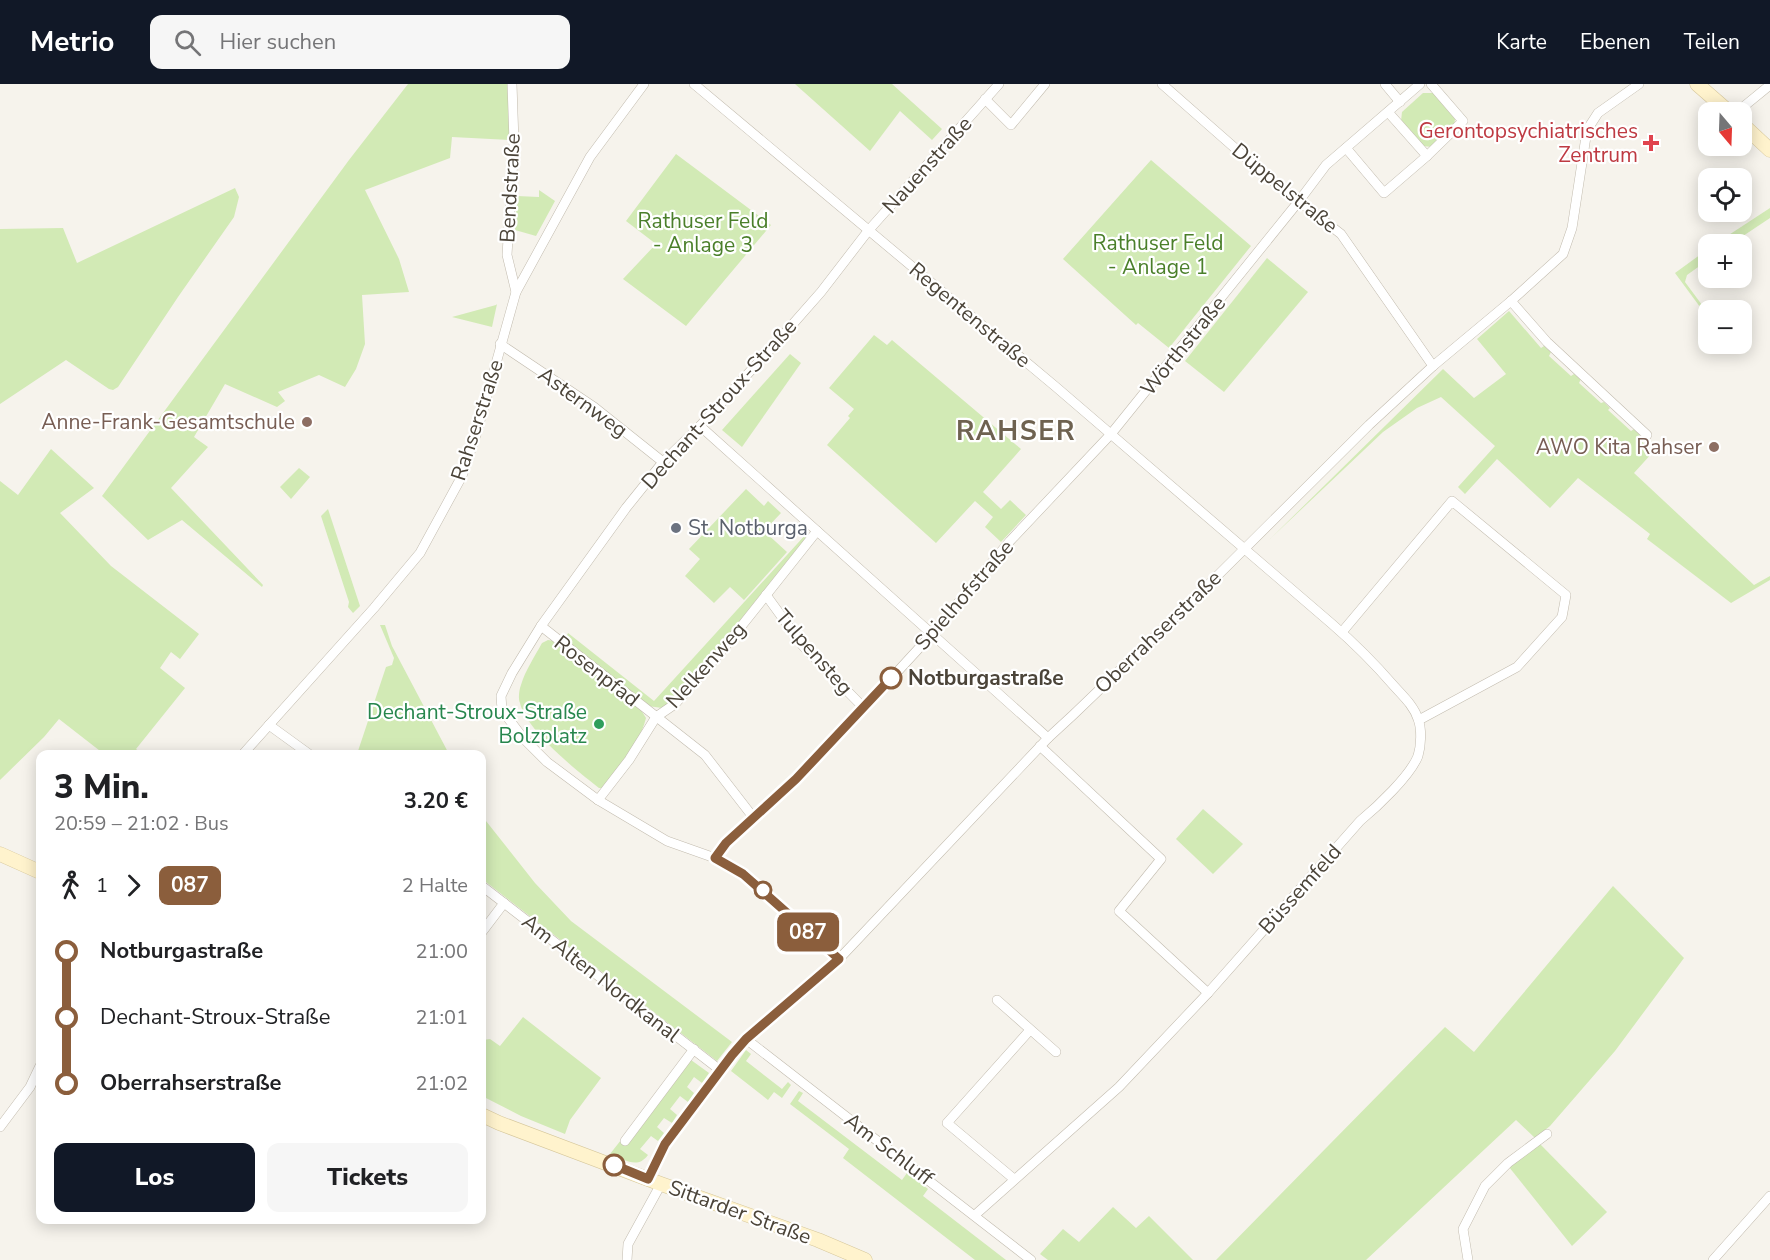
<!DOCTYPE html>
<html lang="de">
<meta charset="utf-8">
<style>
body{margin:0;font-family:"Nunito Sans",sans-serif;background:#f6f6f6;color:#202124;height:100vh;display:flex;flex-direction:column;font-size:22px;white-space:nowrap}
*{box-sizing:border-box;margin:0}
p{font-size:20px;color:#757577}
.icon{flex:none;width:33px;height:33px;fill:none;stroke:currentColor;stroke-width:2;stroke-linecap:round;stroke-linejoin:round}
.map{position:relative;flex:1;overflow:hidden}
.sheet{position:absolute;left:36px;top:666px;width:450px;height:474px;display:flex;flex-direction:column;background:#fff;border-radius:12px;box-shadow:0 3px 15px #0003}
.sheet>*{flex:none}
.badge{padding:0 12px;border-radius:9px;font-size:21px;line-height:39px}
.needle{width:39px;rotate:161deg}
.controls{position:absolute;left:1698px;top:18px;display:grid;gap:12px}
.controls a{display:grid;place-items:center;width:54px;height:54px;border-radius:12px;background:#fff;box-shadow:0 3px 15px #0003;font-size:30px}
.map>.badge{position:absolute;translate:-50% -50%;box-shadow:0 0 0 3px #fff}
.legs{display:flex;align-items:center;gap:9px;height:66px;padding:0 18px;font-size:20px}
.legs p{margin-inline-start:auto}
.head{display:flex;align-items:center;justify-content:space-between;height:102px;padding:0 18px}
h1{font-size:33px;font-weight:800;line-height:45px}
.cta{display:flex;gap:12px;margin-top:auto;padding:12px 18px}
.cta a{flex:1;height:69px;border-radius:12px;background:#111827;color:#fff;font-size:24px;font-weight:800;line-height:69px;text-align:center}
.cta a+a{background:#f6f6f6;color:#202124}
ul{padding:0 18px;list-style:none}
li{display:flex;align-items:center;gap:21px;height:66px;font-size:22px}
li i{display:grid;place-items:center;width:9px;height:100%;margin:0 8px;background:currentColor}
li i::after{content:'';width:15px;height:15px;margin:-8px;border:4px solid;border-radius:50%;background:#fff}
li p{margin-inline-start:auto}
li:first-child i{background:linear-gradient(#0000 50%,currentColor 0)}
li:last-child i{background:linear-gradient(currentColor 50%,#0000 0)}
header{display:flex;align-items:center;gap:36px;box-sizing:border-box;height:84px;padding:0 30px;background:#111827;color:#fff}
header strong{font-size:28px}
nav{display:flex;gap:33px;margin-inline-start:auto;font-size:21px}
.search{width:420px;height:54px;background:#f6f6f6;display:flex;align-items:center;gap:15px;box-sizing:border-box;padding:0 21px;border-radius:12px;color:#757577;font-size:22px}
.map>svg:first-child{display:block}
.green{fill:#d2eab5}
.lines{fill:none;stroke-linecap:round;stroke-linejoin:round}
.street-casing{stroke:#c2bbae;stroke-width:10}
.secondary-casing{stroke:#d6c79b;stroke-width:15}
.street{stroke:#fff;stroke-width:9}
.secondary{stroke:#fff3cd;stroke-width:14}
.line-1-casing{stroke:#fff;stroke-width:14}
.line-1{stroke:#8b5e3c;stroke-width:9}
.health-dot{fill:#e0444e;stroke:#fff;stroke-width:2}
.education-dot{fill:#8d6e63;stroke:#fff;stroke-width:2}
.worship-dot{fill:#6b7280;stroke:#fff;stroke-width:2}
.stop-1-dot{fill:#fff;stroke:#8b5e3c;stroke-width:3}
.leisure-dot{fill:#2e9e5b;stroke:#fff;stroke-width:2}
.labels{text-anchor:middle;stroke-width:4.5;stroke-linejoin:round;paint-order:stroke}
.health-label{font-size:21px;fill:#be3a42;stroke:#fff;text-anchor:end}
.street-label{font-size:21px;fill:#4b4439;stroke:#fff}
.park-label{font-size:21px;fill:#4a7f2a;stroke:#fff}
.education-label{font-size:21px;fill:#785e54;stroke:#fff;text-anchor:end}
.worship-label{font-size:21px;fill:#5b616d;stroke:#fff;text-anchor:start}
.stop-label{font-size:21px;font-weight:bold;fill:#4b4439;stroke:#fff;text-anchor:start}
.leisure-label{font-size:21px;fill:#27864d;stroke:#fff;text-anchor:end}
.district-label{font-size:27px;font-weight:bold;letter-spacing:1.5px;fill:#6e6250;stroke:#fff}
</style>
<header>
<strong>Metrio</strong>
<div class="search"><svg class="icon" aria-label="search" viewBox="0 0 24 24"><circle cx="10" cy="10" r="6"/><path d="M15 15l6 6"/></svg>Hier suchen</div>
<nav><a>Karte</a><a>Ebenen</a><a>Teilen</a></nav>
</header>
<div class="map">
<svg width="1770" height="1176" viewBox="0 0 1770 1176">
<rect width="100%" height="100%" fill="#f6f3ec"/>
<g class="green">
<path d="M408,0H510L511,56L452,53L450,74L365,106L399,175L409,208L362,211L365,260L356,285L345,303L319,291L278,308L285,317L277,323L225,300L194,353L208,363L171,404L263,501L262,503L182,436L148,456L102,412L349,76Z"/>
<path d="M795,0H892L942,45L932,56L900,27L870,67Z"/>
<path d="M1423,9H1433L1455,35L1454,44L1432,63L1423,62L1401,37L1402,28Z"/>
<path d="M676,70L771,141L686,242L623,195L656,160L626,137Z"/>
<path d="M1151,76L1251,162L1169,264L1138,239L1136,241L1063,175Z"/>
<path d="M235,104L239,113L234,133L178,213L118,303L113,306L109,305L66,276L0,320V145L63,144L77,179Z"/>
<path d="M539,106L555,117L536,152L515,146L517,112L539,113Z"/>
<path d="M1770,124V134L1731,160H1715Z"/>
<path d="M1708,165V176L1687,191L1685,198L1705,225L1703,227L1675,189Z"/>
<path d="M1267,174L1308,208L1224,308L1185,277Z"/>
<path d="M497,220L492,243L452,233L496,221Z"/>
<path d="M1509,227L1541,264L1544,262L1551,268L1549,272L1571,292L1574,290L1581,295L1579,299L1601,319L1604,318L1610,324L1608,326L1631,347L1634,345L1641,350L1638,354L1653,368L1634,389L1754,501L1770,492V496L1731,519L1647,455L1650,450L1578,394L1550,424L1497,375L1465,410L1458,403L1495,362L1441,313L1417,324L1383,348L1269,456L1443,285L1474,314L1506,290L1477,255Z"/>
<path d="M874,251L887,261L892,256L1021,365L983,408L1001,425L1010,416L1026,431L1001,458L985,443L993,433L975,417L936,459L827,361L850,334L848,332L854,325L829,304Z"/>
<path d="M790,270L801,279L742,363L722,346Z"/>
<path d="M51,365L94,404L60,429L111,482L199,550L180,575L171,568L160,584L185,604L136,665L142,670H104L59,635L44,653L0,696V397L18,411Z"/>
<path d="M299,384L310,393L291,415L280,403Z"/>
<path d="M746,405L764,422L768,417L781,429L764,447L787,468L744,516L730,503L714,519L685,492L700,475L689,465Z"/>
<path d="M328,425L360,522L353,529L348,523L349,518L321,432Z"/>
<path d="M807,449L808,451L703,583L673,617L662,624L648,622L565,556L568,549L654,617Z"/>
<path d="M380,541H385L392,562L449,670H357L386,583L392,581L394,574Z"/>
<path d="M548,556L554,557L604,599L641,626L646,634C640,660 618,683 602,704H599C577,687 526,646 520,619C518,615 519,606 521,601C525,587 535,572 542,559Z"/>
<path d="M1203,725L1243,760L1213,790L1176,755Z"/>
<path d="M482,728L486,737L535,799L571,837L732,958L717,977L482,795Z"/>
<path d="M1613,802L1684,874L1615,967L1550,1042L1535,1054L1516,1036L1366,1176H1216L1445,943L1474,968Z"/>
<path d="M523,933L601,994L570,1036L565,1050L521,1032L482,1012V958L483,956L490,955L500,962Z"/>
<path d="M746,966L751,970L746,977L782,1005L788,998L791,1001L782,1014L774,1008L768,1016L731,987Z"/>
<path d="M691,976L709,989L702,999L694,993L687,1003L694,1009L688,1018L680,1012L670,1025L677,1031L672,1039L664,1034L657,1043L664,1049L658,1057L651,1052L640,1065L648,1071C637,1086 625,1075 610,1070L621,1056L627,1060Z"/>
<path d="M799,1007L803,1009L798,1017L902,1096L907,1089L928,1105L923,1112L1006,1176H975L843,1074L849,1065L790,1020Z"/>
<path d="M1539,1059L1607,1128L1572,1162L1509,1083Z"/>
<path d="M1113,1123L1136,1144L1149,1132L1193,1176H1048L1040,1170L1063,1145L1079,1158Z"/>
</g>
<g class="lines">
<g class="street-casing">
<g id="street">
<path d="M512,0L514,58L507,171L516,208"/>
<path d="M694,0L1056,303L1332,540C1354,559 1375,580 1394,602C1403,612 1414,622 1418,635C1422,645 1421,662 1418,672C1410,692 1377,723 1360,737L1208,909L1119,1003L975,1131"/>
<path d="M1162,0L1269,94L1341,150L1433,282"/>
<path d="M1385,0L1400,18"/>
<path d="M985,15L1011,41L1045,0"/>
<path d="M1388,28L1427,72L1463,37L1431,0"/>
<path d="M1737,28L1770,1"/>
<path d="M1346,64L1384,109L1427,72"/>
<path d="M1511,217L1547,258L1647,351"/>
<path d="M500,260L594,323L663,378"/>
<path d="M700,342L1048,654"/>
<path d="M766,511L803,562L864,624"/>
<path d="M541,542L705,671L753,733"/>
<path d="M1342,548L1452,417L1566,511L1562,533L1517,583L1419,636"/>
<path d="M269,641L309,670"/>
<path d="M1040,662L1161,775L1119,827L1208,909"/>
<path d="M243,670L374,524L420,469L462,392L476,351L516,208L590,73L644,0"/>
<path d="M598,716L629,676L656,633L675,620L720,569L817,447"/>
<path d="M715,774L726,759L796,695L864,624L932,550L1010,457L1111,350L1299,117L1326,81L1420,0"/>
<path d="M482,802L720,986"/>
<path d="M482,848L504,819"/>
<path d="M839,875L743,790L715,774L667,757L598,716L547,678L523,654L502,626L501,612L512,589L541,542L626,424L663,378L700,342L777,258L821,208L868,147L999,0"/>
<path d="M997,916L1056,968"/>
<path d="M746,955L1031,1176"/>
<path d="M0,1043L30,1003L40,982"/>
<path d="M625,1057L694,965"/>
<path d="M648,1095L665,1060L720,986L746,955L839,875L1048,654L1073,631L1197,512L1369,341L1433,282L1511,217L1563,170L1572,144L1587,46L1598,29L1639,0"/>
<path d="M1014,1095L947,1039L1030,946"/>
<path d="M627,1176L628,1160L661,1100"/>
<path d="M1468,1176L1463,1145L1485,1102L1508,1079L1547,1050"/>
<path d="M1713,1176L1770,1112"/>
</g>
</g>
<g class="secondary-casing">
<g id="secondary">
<path d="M1697,0L1729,28"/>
<path d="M1742,40L1770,66"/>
<path d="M0,770L40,788"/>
<path d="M482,1031L499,1039L661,1100L818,1156L865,1176"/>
</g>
</g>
<use href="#street" class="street"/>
<use href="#secondary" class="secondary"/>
</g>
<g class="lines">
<g class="line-1-casing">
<path id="line-1" d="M614,1081L648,1095L665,1060L732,971L746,955L839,875L743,790L715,774L726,759L796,695L891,594"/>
</g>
<use href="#line-1" class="line-1"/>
</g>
<path class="health-dot" d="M1648 50h6v6h6v6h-6v6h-6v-6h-6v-6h6z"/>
<g class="education-dot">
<circle cx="307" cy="338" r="6"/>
<circle cx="1714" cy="363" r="6"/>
</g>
<circle class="worship-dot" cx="676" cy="444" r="6"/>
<g class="stop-1-dot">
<circle cx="891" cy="594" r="10"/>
<circle cx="763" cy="806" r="8"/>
<circle cx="614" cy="1081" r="10"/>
</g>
<circle class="leisure-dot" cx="599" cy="640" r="6"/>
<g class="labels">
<g class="health-label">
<text x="1638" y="54">Gerontopsychiatrisches<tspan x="1638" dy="24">Zentrum</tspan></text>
</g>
<g class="street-label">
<text transform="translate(927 81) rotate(-48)" y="7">Nauenstraße</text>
<text transform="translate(510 104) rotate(-87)" y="7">Bendstraße</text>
<text transform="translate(1285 104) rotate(39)" y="7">Düppelstraße</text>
<text transform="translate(970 231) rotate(40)" y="7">Regentenstraße</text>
<text transform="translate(1183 262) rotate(-51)" y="7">Wörthstraße</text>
<text transform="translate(583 318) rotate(36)" y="7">Asternweg</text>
<text transform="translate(719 320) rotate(-48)" y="7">Dechant-Stroux-Straße</text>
<text transform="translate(477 336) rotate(-72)" y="7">Rahserstraße</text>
<text transform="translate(964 511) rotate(-49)" y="7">Spielhofstraße</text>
<text transform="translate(1158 548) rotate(-44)" y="7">Oberrahserstraße</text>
<text transform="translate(814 568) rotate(49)" y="7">Tulpensteg</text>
<text transform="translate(706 581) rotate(-48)" y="7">Nelkenweg</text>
<text transform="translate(597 587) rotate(38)" y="7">Rosenpfad</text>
<text transform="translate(1300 805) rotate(-48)" y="7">Büssemfeld</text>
<text transform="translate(601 894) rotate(38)" y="7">Am Alten Nordkanal</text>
<text transform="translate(889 1065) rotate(37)" y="7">Am Schluff</text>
<text transform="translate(740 1128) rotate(20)" y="7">Sittarder Straße</text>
</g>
<g class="park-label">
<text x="703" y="144">Rathuser Feld<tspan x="703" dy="24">- Anlage 3</tspan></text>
<text x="1158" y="166">Rathuser Feld<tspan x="1158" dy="24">- Anlage 1</tspan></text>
</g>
<g class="education-label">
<text x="295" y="345">Anne-Frank-Gesamtschule</text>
<text x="1702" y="370">AWO Kita Rahser</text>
</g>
<g class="worship-label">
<text x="688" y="451">St. Notburga</text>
</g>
<g class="stop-label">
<text x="908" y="601">Notburgastraße</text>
</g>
<g class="leisure-label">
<text x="587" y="635">Dechant-Stroux-Straße<tspan x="587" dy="24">Bolzplatz</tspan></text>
</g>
<g class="district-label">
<text x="1016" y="356">RAHSER</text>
</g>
</g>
</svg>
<div class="controls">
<a><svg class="needle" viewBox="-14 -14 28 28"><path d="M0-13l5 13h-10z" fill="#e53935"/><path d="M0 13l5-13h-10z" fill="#757577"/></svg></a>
<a><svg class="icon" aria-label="locate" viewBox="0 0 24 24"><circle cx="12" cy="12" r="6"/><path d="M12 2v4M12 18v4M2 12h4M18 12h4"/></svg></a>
<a>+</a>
<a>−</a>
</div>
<b class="badge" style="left:808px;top:848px;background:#8b5e3c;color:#fff">087</b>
<section class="sheet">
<div class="head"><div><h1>3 Min.</h1><p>20:59 – 21:02 · Bus</p></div><b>3.20 €</b></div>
<div class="legs"><svg class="icon" aria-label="walk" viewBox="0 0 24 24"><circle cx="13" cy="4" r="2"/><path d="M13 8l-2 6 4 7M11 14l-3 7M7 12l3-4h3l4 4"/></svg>1<svg class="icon" aria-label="forward" viewBox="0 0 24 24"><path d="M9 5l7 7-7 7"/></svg><b class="badge" style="background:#8b5e3c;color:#fff">087</b><p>2 Halte</p></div>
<ul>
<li><i style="color:#8b5e3c"></i><b>Notburgastraße</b><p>21:00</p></li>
<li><i style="color:#8b5e3c"></i><span>Dechant-Stroux-Straße</span><p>21:01</p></li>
<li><i style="color:#8b5e3c"></i><b>Oberrahserstraße</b><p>21:02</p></li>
</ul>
<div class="cta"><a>Los</a><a>Tickets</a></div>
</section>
</div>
